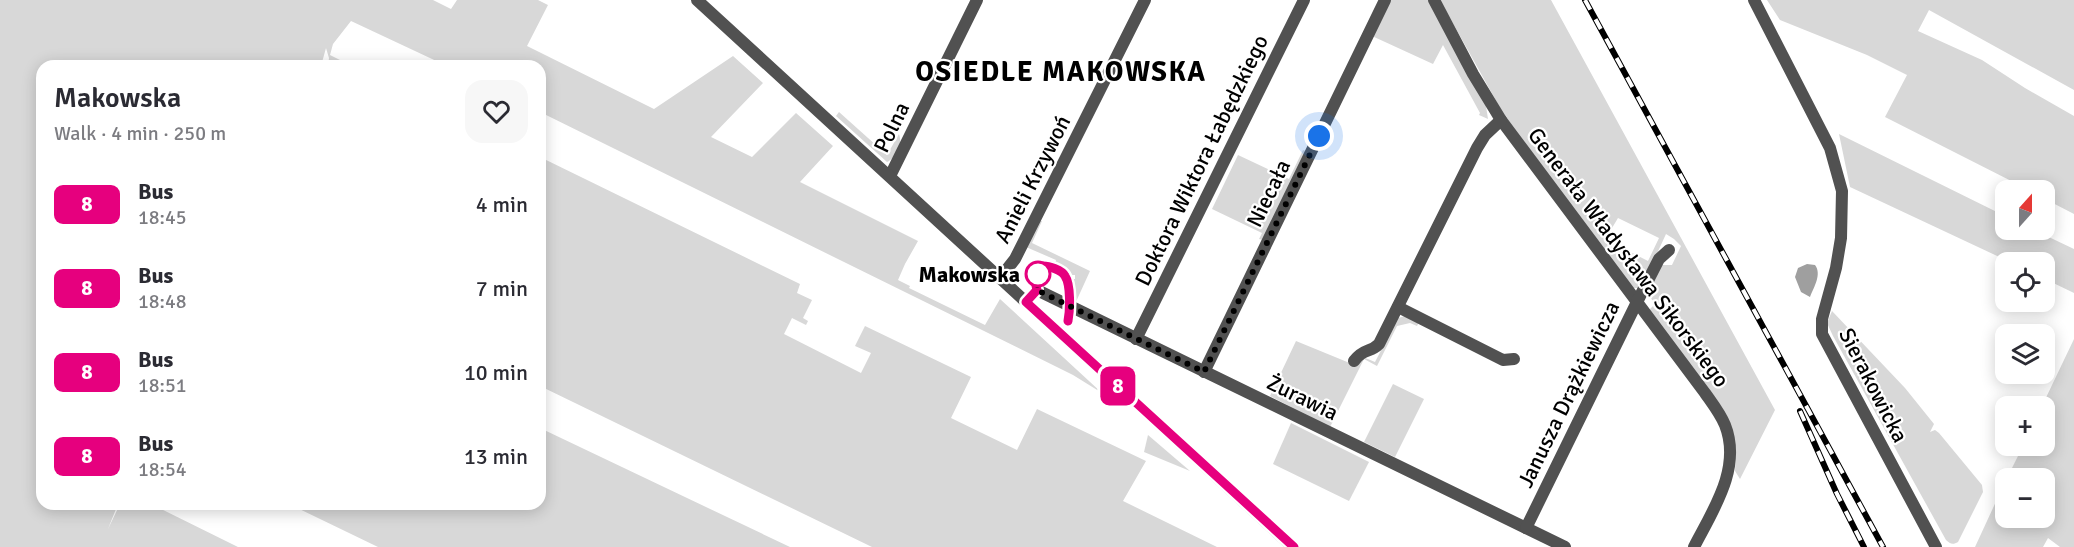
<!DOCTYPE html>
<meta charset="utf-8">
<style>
body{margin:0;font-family:Signika,sans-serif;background:#f7f7f7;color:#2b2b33;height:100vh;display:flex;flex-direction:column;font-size:22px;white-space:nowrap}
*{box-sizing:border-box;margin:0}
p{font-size:20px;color:#7c7c81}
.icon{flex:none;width:33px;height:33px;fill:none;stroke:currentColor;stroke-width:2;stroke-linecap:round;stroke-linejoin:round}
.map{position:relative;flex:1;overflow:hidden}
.panel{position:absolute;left:36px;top:60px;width:510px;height:450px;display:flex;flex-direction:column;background:#fff;border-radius:18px;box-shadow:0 3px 15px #0003}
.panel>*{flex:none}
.badge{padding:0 12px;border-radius:9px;font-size:21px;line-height:39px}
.needle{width:39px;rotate:21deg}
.fabs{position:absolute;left:1995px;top:180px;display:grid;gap:12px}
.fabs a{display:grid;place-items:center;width:60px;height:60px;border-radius:12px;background:#fff;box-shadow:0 3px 15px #0003;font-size:30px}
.you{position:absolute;width:30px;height:30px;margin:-15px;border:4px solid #fff;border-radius:50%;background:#1a73e8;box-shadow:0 0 0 9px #1a73e833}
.map>.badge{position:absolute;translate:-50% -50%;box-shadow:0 0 0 3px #fff}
.round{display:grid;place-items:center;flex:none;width:63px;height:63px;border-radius:18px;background:#f7f7f7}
.summary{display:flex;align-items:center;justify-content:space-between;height:102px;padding:0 18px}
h1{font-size:28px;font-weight:600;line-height:45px}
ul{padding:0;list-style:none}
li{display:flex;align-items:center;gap:18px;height:84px;padding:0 18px}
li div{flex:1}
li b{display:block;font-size:22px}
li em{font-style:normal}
li .badge{min-width:66px;font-weight:700;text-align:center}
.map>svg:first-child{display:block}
.green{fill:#d8d8d8;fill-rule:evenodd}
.water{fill:#9f9f9f}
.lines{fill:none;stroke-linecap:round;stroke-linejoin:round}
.minor{stroke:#515151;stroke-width:12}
.tertiary{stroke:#515151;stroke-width:12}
.rail-casing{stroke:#000;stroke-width:6}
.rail{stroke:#fff;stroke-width:4;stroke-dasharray:11;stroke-linecap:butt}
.line-casing{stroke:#fff;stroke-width:14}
.line{stroke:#e6007e;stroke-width:9}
.walk{stroke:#000;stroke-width:6;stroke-dasharray:0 10.8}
.stop-dot{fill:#fff;stroke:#e6007e;stroke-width:3}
.labels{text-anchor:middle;stroke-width:4.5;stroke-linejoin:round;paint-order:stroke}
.street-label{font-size:22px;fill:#000;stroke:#fff}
.stop-label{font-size:22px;font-weight:bold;fill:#000;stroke:#fff;text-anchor:end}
.district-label{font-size:28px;font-weight:bold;letter-spacing:1.5px;fill:#000;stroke:#fff}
</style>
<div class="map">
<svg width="2074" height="547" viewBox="0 0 2074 547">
<rect width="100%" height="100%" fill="#fff"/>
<g class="green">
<path d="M0,0H433L451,9L457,0H538L548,5L527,46L654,109L733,56L763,83L711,137L752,157L796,113L833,146L800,182L918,241L905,264L898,280L910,286L909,288L985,325L1000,299L1102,393L1073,375L540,112V66H447L351,21L333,44L330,55L352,66H328L329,58L326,48L321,66H42V504H118L108,529L120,504H151L238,547H0Z"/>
<path d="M1390,0H1428L1486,106L1488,119L1479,115L1480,113L1443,45L1433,64L1372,36Z"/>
<path d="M1440,0H1551L1775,410L1740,479L1735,471L1736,451L1734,437L1727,416L1649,310L1655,304L1648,294L1661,265H1672L1681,246L1674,239L1666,234L1643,284L1637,288H1633L1504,115ZM1618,218L1659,238L1648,261L1607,240L1606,238Z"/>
<path d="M1767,0H2074V90L1929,10L1918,31L1982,60L2025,88L2074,116V214L2045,199L2044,190H2029L1885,117L1907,75L1867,55L1780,20Z"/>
<path d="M839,112L887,155L899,134C903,144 896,158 887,162L836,116Z"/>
<path d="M1839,134L2005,216L2006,230H2034L2074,249V293L2045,279L2044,262H2010L1850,187Z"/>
<path d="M1303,150L1306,151L1263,240L1259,239L1262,233L1212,209L1238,155L1289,179Z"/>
<path d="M540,157L800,284L797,293L812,300L803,318L808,321L806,325L792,318L784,334L861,373L871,353L855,346L865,326L971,377L951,418L1017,450L1037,409L1146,461L1123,501L1217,547H872L540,386Z"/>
<path d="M1040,221H1042L1032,243L1090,271L1075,304L1072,279H1075V275H1071L1068,270L1055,264L1056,260L1026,247Z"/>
<path d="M1832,311L1905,388L1934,424L1930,432L1935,430L1939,433L1982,485L1983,492L1958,542C1953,545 1950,544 1946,540L1833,336L1827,323Z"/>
<path d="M1405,316L1419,322L1417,326L1410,323L1397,326L1377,366L1364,359L1330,427L1270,396L1296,341L1357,366L1363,357L1375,362L1398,318Z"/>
<path d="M2074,339V547H2060L2048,538L2043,547H1975L2005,482L2006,518H2044V478H2007L2023,446H2044V406H2042Z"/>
<path d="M1393,384L1424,399L1395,457L1364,442Z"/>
<path d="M1291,423L1369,462L1349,501L1273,464Z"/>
<path d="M540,428L790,547H378L289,504H540Z"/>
<path d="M1148,435L1190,471L1144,452Z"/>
</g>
<path class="water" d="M1807,264L1815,265C1822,274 1814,287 1810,297L1801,292L1795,277L1798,268Z"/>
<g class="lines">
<g class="minor">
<path d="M1434,0L1473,74L1501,120L1705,393C1712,403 1720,413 1725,425C1742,468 1713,510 1694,547"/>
<path d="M1754,0L1830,148L1842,191L1841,238L1836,268L1822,319V334L1936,547"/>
<path d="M890,176L977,0"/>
<path d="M1000,278L1015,259L1145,0"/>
<path d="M1026,302L1037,290L1565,547"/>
<path d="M1398,307L1503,360L1514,359"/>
<path d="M1136,339L1304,0"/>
<path d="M1354,361C1364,348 1370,353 1379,344L1477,148L1485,135L1501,120"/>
<path d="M1204,372L1385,0"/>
<path d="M1526,528L1637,302L1659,259L1669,250"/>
</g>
<path class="tertiary" d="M697,0L1293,547"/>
<g class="rail-casing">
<g id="rail">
<path d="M1585,0L1883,547"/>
<path d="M1800,411L1837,494L1864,547"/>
</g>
</g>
<use href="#rail" class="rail"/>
</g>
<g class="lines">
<g class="line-casing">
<path id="line" d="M1068,321C1070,310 1071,285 1065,276C1062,270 1049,266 1043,266L1035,281L1037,290L1026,302L1294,547"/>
</g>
<use href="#line" class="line"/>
<path class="walk" d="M1038,274L1037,290L1204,372L1319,136"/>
</g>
<circle class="stop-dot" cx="1038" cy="274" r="12"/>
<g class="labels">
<g class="street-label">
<text transform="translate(891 127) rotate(-64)" y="8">Polna</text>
<text transform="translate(1201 160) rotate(-64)" y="8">Doktora Wiktora Łabędzkiego</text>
<text transform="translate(1032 179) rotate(-63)" y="8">Anieli Krzywoń</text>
<text transform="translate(1268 193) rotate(-64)" y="8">Niecała</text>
<text transform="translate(1629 257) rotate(53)" y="8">Generała Władysława Sikorskiego</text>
<text transform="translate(1874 385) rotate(63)" y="8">Sierakowicka</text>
<text transform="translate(1568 394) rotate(-64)" y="8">Janusza Drążkiewicza</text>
<text transform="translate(1303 397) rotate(26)" y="8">Żurawia</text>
</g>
<g class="stop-label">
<text x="1020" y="282">Makowska</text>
</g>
<g class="district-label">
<text x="1061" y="81">OSIEDLE MAKOWSKA</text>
</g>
</g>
</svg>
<div class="fabs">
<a><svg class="needle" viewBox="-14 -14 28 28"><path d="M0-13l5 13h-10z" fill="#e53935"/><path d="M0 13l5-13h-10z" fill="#7c7c81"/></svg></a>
<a><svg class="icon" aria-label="locate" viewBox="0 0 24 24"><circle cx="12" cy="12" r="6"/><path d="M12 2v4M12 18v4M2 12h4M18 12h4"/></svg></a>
<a><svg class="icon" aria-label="layers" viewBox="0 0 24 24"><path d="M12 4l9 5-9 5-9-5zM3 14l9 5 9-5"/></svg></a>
<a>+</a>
<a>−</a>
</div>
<div class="you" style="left:1319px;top:136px"></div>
<b class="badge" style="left:1118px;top:386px;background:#e6007e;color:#fff">8</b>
<section class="panel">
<div class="summary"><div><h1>Makowska</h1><p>Walk · 4 min · 250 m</p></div><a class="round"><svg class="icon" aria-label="heart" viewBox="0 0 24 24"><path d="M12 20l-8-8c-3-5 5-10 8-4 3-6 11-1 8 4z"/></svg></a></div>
<ul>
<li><span class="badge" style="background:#e6007e;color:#fff">8</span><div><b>Bus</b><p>18:45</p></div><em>4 min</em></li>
<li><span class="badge" style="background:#e6007e;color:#fff">8</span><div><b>Bus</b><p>18:48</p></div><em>7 min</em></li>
<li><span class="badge" style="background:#e6007e;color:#fff">8</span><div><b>Bus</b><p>18:51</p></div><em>10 min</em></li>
<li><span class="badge" style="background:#e6007e;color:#fff">8</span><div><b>Bus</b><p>18:54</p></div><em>13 min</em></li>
</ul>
</section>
</div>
